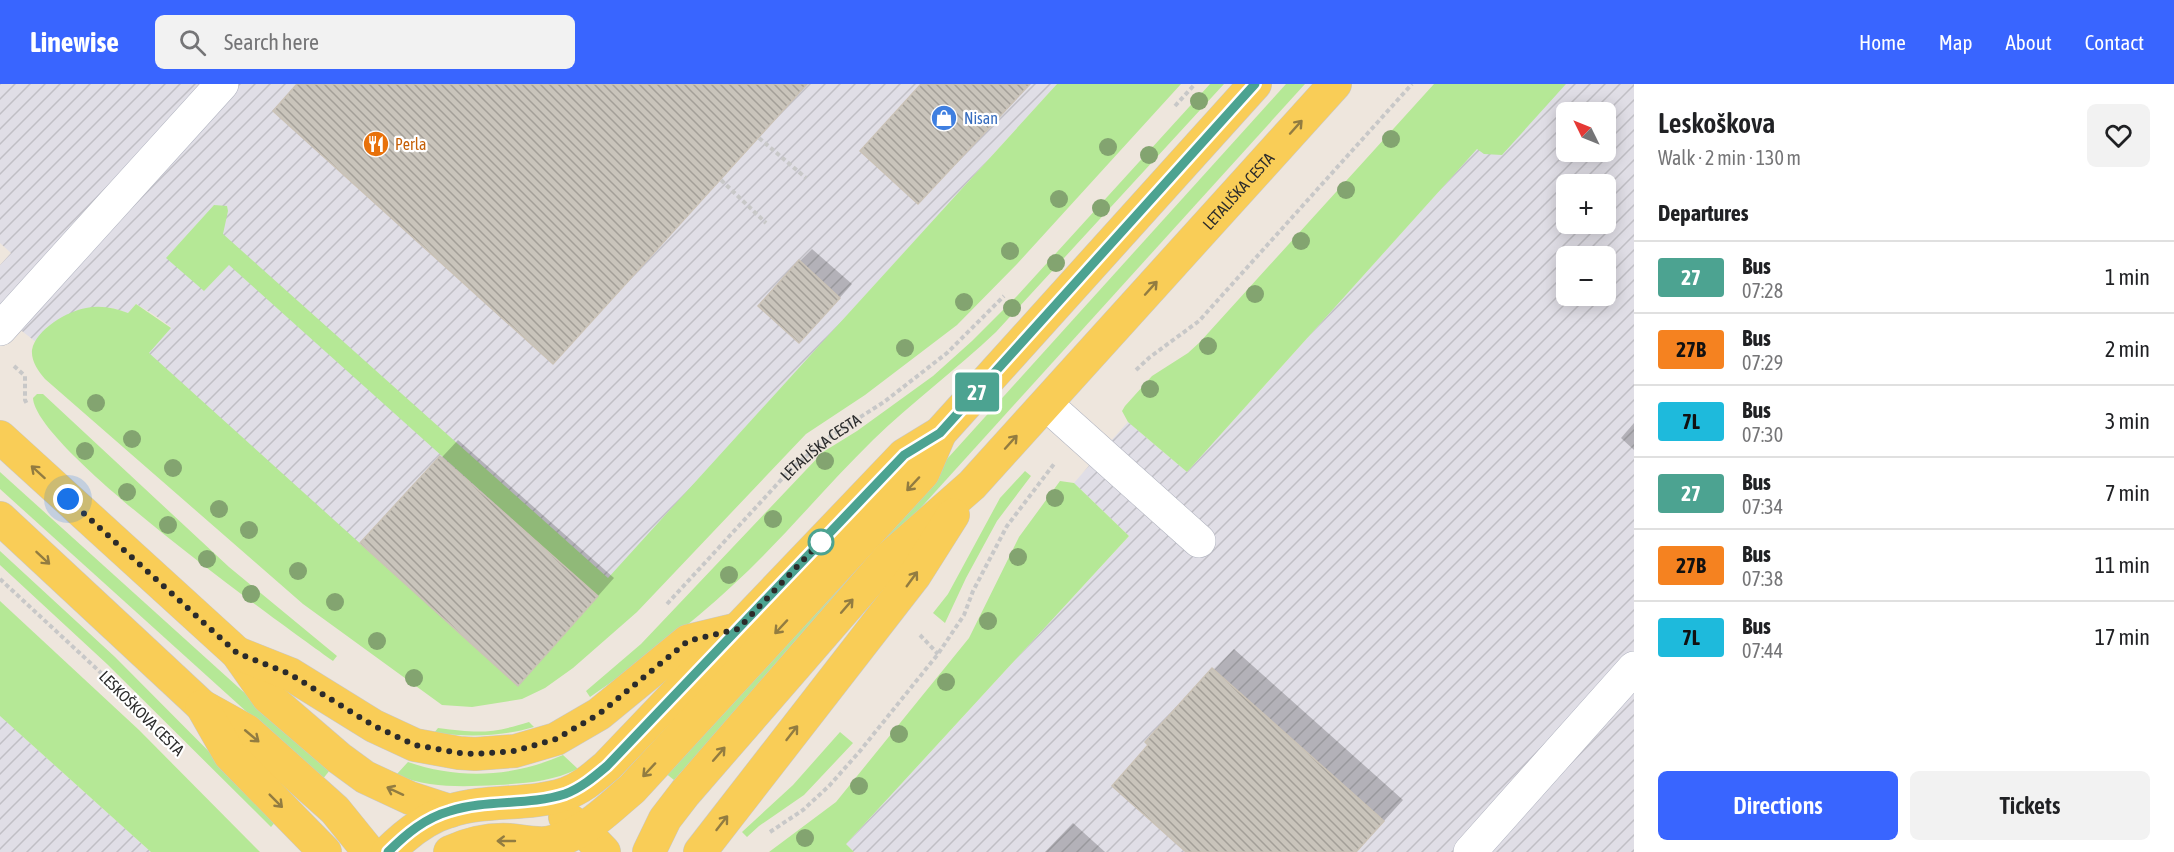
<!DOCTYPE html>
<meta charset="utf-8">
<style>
body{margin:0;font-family:"Asap Condensed",sans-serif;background:#f2f2f2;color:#202124;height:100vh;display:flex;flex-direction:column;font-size:22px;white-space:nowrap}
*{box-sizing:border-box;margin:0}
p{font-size:20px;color:#757577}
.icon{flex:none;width:33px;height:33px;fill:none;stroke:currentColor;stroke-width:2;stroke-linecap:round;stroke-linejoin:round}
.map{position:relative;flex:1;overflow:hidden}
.details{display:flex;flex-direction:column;background:#fff;width:540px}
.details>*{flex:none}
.badge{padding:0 12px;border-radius:4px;font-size:21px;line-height:39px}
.needle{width:39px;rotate:313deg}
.controls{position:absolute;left:1556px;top:18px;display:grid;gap:12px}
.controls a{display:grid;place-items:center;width:60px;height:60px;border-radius:9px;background:#fff;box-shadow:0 3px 15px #0003;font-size:30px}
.you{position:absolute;width:30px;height:30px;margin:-15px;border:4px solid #fff;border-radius:50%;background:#1a73e8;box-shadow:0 0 0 9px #1a73e833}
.map>.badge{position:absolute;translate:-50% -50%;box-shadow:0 0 0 3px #fff}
h2{padding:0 24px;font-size:22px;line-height:54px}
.round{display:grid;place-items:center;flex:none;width:63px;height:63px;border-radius:9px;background:#f2f2f2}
.head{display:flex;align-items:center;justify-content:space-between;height:102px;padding:0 24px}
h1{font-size:28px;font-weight:600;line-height:45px}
.button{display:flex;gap:12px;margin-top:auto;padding:12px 24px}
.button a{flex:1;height:69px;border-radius:9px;background:#3965ff;color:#fff;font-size:24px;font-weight:600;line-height:69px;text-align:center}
.button a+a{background:#f2f2f2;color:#202124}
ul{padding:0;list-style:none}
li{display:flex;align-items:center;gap:18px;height:72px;padding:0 24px;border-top:2px solid #e0e0e0}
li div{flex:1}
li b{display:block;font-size:22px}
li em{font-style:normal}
li .badge{min-width:66px;font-weight:700;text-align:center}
header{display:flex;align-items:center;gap:36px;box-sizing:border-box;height:84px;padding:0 30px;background:#3965ff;color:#fff}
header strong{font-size:28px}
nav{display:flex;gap:33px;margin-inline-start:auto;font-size:21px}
.search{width:420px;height:54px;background:#f2f2f2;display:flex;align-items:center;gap:15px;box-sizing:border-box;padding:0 21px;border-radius:9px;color:#757577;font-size:22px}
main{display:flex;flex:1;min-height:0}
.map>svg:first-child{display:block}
.industrial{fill:url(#industrial-furrows);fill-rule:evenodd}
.grass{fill:#b5e896}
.shadow{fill:#0003}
.building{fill:url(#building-back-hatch);stroke:#cac2b6;stroke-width:1.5}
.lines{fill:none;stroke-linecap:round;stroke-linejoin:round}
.minor-casing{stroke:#b1b4c0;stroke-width:34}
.major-casing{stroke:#c8c8c8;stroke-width:34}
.path{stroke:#c8c8c8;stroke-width:4;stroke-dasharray:4.5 3;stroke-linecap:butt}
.minor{stroke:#fff;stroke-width:33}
.major{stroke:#f9cd57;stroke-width:33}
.tree{fill:#83a470}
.oneway{stroke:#927c41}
.line-casing{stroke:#fff;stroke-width:14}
.line{stroke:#4ca391;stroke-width:9}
.walk{stroke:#2b2b2b;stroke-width:6;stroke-dasharray:0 10.8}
.stop-dot{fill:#fff;stroke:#4ca391;stroke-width:3}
.labels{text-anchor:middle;stroke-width:4.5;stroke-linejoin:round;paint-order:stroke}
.shop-label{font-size:16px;fill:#366cbe;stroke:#fff;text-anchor:start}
.food-label{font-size:16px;fill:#c56008;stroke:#fff;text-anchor:start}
.street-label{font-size:16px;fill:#2b2b2b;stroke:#fff}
</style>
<header>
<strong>Linewise</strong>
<div class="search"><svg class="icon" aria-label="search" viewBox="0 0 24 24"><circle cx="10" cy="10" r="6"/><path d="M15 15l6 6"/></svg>Search here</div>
<nav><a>Home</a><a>Map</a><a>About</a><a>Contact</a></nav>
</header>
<main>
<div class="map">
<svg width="1634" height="768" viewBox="0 0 1634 768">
<defs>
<pattern id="industrial-furrows" width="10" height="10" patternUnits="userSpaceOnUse" patternTransform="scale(1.5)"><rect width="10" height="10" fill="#e0dee6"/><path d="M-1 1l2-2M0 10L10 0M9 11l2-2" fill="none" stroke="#c0bfc5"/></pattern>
<pattern id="building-back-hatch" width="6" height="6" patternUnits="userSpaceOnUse" patternTransform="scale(1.5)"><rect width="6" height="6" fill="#c9c4bb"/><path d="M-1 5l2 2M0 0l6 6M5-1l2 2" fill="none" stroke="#a39f98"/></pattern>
</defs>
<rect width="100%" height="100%" fill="#eee6dd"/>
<g class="industrial">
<path d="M0,0H1057L824,257L518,602L138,279L171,243L153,230L136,220L128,229L112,224L47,243L36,258L0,230V181L11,169L0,159Z"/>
<path d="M1535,0H1634V768H854L846,760L1129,452L1074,399L1100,369L1128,338L1187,388ZM1566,28H1605V68H1566ZM1566,100H1605V140H1566ZM1566,172H1605V212H1566Z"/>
<path d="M0,632L151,768H0Z"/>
</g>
<g class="grass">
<path d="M1057,0H1181L1017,180L957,241L865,311L806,350L637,528L573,584L545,604L522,615L472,623L442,621L303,520L45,295C38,287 31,277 32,266C36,245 68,227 86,224C101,221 115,224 128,229L136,220L171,244L149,269L518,602L598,512L229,181L204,207L166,174L214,121L227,122L228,127L223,150L608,494Z"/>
<path d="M1210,0H1224L996,248C956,286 912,318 873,356C825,403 783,455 733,501C689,542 640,579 590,613L586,607L641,560L823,368L857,347L933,292L972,257L1017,212Z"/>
<path d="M1286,0H1305L674,696L664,688Z"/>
<path d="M1434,0H1566L1502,71L1484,70L1477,65L1187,388L1128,338L1122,327L1125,322L1152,292L1188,269L1200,258Z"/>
<path d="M37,310H43L229,483L337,572L333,577C282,540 36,366 33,314Z"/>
<path d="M1025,387L1031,392L997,437L966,494L945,539L933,529L948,510L1000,414Z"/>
<path d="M0,388L330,686L322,696L0,405Z"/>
<path d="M1060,397L1074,399L1129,452L846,760L854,768H769L836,718L969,554L1019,453Z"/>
<path d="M0,467L115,573L277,736L271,743L107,580L0,481Z"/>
<path d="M0,517L139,646L260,768H151L0,632Z"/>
<path d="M529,638L534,643C500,653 469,653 434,649L438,644C477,649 491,650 529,638Z"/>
<path d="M840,648L853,659L804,711L759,742L747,753L742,748L793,701Z"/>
<path d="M563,671L578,685C550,698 527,699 497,701C461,703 430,704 396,691L408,678C460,696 513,693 563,671Z"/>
</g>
<g class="shadow">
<path d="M300,0H807L573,258Z"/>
<path d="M812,165L852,200L812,245L800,177Z"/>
<path d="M1634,339V366L1621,354Z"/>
<path d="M458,356L614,494L535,583L362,459Z"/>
<path d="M1234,565L1403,716L1356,768H1188L1150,661L1147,658Z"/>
<path d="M1073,739L1105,768H1045Z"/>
</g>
<g class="building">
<path d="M297,0H807L553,280L273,27Z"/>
<path d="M921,0H1030L918,120L860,67Z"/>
<path d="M799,176L840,214L799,259L758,222Z"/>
<path d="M440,372L598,512L518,602L360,459Z"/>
<path d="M1212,584L1384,737L1356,768H1186L1112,702L1148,661L1145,658Z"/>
</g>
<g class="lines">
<g class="minor-casing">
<g id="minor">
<path d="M0,245L222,0"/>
<path d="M1046,320L1199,457"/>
<path d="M1470,768L1634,584"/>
</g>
</g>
<g class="major-casing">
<g id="major">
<path d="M0,353L237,569L268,613L339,674L365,693L410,714L450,727"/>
<path d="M0,434L202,622L247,647L335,726L369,768"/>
<path d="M237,569L290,590L374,642L415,661L459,669L475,670L515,667L556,655L599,630L688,557L738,545"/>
<path d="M202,622L230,671L325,768"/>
<path d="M565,733L583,746L604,768"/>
<path d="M388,768C406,750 426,734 450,727C487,715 528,722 565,710C582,704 594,693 607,682L904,371L940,349L1255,0"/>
<path d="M450,768C468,760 490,755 509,756C521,757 534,760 546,759C581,754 607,726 632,705L923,389L940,349"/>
<path id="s2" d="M649,768L665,735L685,709L889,474L972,401L1335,0"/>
<path d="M700,768L915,491L953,431"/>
</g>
</g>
<g class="path">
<path d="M1175,22L1195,0"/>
<path d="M759,54L806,94"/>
<path d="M721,96L766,139"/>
<path d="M14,282L25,292V316L27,320"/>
<path d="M1136,286L1150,273L1199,237L1412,0"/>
<path d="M0,495L99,587L175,663"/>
<path id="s1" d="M667,520L792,384L832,351L884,318L947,269L1004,212"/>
<path d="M920,551L938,570"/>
<path d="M770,748L803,726L829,702L860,667L938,570L964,531L973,507L1007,442L1054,380"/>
</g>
<use href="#minor" class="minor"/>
<use href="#major" class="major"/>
</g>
<g class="tree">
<circle cx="1199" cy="17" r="9"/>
<circle cx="1391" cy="55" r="9"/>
<circle cx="1108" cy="63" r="9"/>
<circle cx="1149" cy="71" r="9"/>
<circle cx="1346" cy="106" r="9"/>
<circle cx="1059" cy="115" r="9"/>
<circle cx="1101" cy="124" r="9"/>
<circle cx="1301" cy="157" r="9"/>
<circle cx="1010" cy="167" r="9"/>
<circle cx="1056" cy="179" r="9"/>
<circle cx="1255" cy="210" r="9"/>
<circle cx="964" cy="218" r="9"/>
<circle cx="1012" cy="224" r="9"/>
<circle cx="1208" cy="262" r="9"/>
<circle cx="905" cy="264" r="9"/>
<circle cx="1150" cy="305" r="9"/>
<circle cx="96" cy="319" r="9"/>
<circle cx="132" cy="355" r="9"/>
<circle cx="85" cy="367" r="9"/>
<circle cx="825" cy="377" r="9"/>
<circle cx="173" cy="384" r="9"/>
<circle cx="127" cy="408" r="9"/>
<circle cx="1055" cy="414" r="9"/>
<circle cx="219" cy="425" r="9"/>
<circle cx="773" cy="435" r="9"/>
<circle cx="168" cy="441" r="9"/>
<circle cx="249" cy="446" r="9"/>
<circle cx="1018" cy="473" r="9"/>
<circle cx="207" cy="475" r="9"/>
<circle cx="298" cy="487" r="9"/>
<circle cx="729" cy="491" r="9"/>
<circle cx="251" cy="510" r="9"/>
<circle cx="335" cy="518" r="9"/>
<circle cx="988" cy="537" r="9"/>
<circle cx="377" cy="557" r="9"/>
<circle cx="414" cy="594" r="9"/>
<circle cx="946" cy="598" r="9"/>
<circle cx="899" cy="650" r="9"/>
<circle cx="859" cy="702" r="9"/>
<circle cx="805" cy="754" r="9"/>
</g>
<defs><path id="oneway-shaft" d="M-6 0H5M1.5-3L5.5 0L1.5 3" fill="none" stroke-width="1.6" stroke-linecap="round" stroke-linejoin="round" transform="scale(1.5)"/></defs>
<g class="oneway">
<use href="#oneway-shaft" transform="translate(1296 43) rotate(-48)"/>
<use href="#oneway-shaft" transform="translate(1151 204) rotate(-48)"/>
<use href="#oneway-shaft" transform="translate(1011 358) rotate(-48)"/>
<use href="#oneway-shaft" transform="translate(38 388) rotate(-138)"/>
<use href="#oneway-shaft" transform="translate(913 400) rotate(133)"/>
<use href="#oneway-shaft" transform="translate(43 474) rotate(43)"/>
<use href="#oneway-shaft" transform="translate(912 495) rotate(-54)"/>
<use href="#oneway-shaft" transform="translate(847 522) rotate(-49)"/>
<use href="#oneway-shaft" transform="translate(781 543) rotate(133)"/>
<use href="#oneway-shaft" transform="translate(792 649) rotate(-52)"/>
<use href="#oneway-shaft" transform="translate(252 652) rotate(40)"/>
<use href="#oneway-shaft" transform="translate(719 670) rotate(-49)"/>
<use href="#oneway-shaft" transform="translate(649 686) rotate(133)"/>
<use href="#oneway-shaft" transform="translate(395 707) rotate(-155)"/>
<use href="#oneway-shaft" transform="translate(276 717) rotate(45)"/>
<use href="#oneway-shaft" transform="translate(722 739) rotate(-52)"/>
<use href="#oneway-shaft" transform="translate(506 757) rotate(-180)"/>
</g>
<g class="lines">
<g class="line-casing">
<path id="line" d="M388,768C406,750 425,734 450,727C487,715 528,722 565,710C581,704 594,693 607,682L904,371L940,349L1255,0"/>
</g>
<use href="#line" class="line"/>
<path class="walk" d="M68,415L237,569L290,590L374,642L415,661L459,669L475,670L515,667L556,655L599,630L688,557L738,545L828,450L821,458"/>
</g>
<defs>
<g id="shop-disc" transform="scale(1.35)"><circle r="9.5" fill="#3f7fe0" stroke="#fff"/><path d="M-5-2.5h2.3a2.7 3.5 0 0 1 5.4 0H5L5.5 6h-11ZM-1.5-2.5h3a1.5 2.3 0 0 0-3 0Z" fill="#fff"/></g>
<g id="restaurant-disc" transform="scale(1.35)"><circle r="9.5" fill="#e8710a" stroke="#fff"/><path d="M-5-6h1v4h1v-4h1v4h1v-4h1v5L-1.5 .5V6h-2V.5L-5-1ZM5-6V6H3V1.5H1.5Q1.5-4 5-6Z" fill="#fff"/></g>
</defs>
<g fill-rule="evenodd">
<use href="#shop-disc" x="944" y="34"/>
<use href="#restaurant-disc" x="376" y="60"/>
</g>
<circle class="stop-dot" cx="821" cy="458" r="12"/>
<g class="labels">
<g class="shop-label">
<text x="964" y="40">Nisan</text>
</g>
<g class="food-label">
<text x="395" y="66">Perla</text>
</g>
<g class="street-label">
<text dy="6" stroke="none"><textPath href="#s2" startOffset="888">LETALIŠKA CESTA</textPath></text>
<text dy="6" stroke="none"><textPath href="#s1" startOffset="220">LETALIŠKA CESTA</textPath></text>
<text transform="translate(142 629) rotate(45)" y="6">LESKOŠKOVA CESTA</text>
</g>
</g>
</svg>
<div class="controls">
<a><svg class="needle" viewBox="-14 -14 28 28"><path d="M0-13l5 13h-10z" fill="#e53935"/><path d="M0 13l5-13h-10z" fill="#757577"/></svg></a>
<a>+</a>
<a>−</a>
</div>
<div class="you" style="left:68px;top:415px"></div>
<b class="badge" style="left:977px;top:308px;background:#4ca391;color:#fff">27</b>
</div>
<section class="details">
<div class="head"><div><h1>Leskoškova</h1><p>Walk · 2 min · 130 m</p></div><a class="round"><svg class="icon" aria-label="heart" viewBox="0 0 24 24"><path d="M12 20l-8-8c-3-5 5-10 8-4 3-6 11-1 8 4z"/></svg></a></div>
<h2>Departures</h2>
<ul>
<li><span class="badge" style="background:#4ca391;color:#fff">27</span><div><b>Bus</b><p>07:28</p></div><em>1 min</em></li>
<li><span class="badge" style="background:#f58220;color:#111">27B</span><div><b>Bus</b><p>07:29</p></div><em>2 min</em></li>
<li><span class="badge" style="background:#1ebadc;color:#111">7L</span><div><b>Bus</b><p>07:30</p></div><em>3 min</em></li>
<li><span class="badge" style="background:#4ca391;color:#fff">27</span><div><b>Bus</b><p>07:34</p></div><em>7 min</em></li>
<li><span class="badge" style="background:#f58220;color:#111">27B</span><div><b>Bus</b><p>07:38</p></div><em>11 min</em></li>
<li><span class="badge" style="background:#1ebadc;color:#111">7L</span><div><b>Bus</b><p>07:44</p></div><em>17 min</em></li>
</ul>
<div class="button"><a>Directions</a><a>Tickets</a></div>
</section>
</main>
